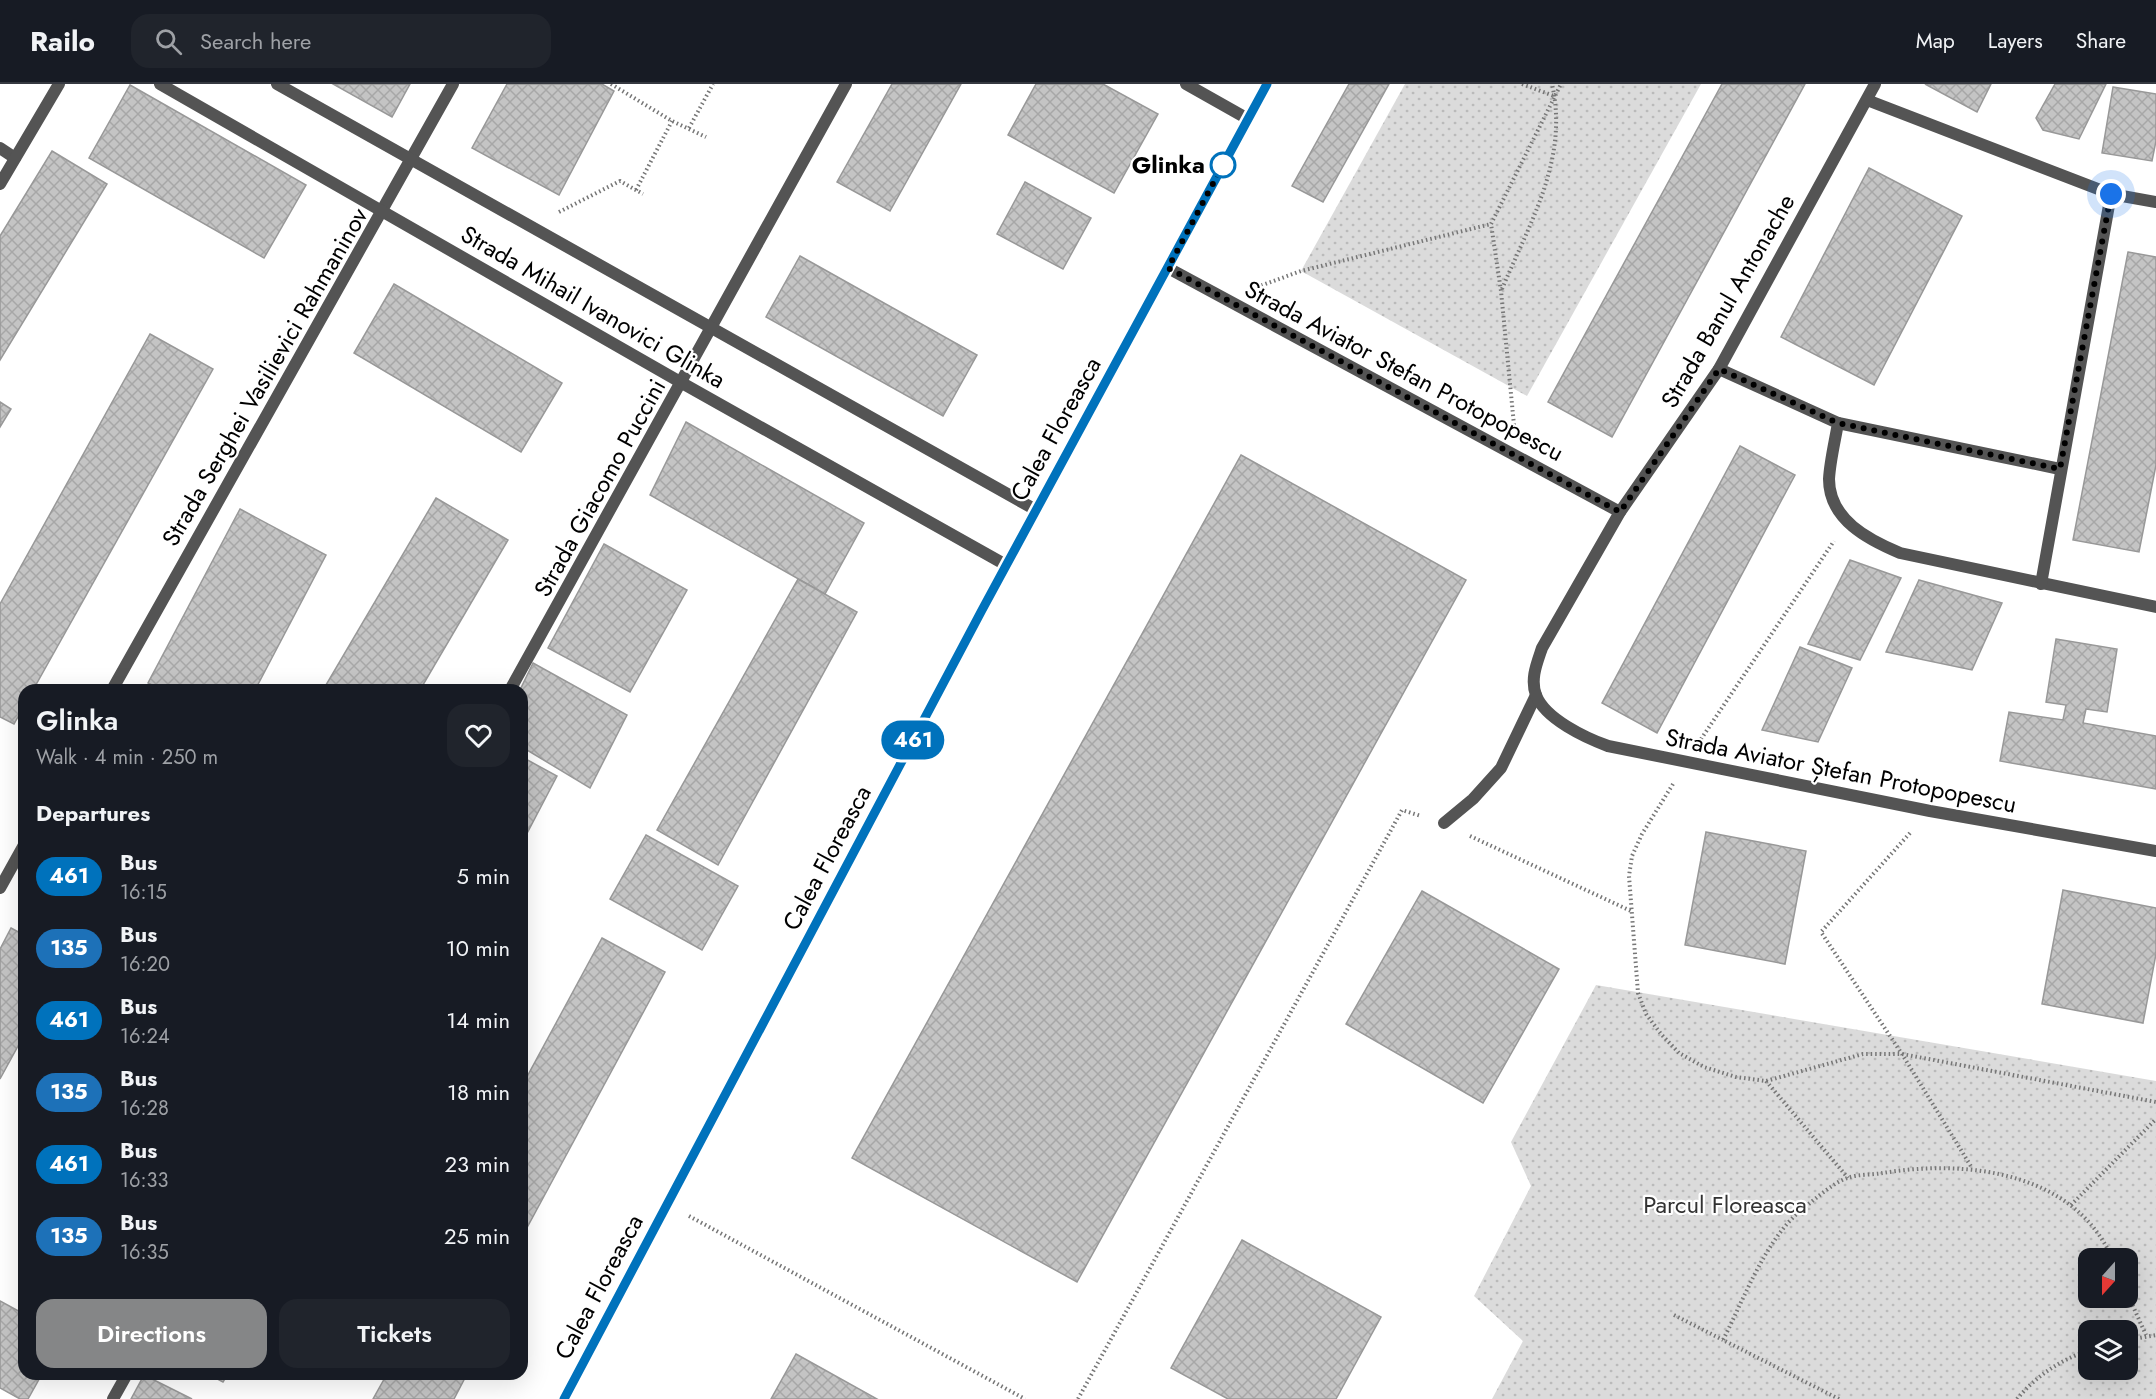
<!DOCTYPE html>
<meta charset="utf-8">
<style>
body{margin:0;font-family:Jost,sans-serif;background:#20242c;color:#f1f3f6;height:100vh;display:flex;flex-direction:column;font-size:22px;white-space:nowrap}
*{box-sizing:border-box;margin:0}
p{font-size:20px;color:#9ea1a6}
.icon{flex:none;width:33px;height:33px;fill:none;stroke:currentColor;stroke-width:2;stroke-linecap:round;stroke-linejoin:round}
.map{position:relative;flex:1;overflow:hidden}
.drawer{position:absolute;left:18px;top:600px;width:510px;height:696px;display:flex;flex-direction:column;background:#171b24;border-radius:18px;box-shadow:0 6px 24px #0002}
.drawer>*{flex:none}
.badge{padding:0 12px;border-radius:20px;font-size:21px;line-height:39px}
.needle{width:39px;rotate:201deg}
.buttons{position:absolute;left:2078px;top:1164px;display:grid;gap:12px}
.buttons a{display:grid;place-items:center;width:60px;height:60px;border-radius:12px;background:#171b24;box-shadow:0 6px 24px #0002;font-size:30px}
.you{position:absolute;width:30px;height:30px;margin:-15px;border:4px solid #fff;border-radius:50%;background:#1a73e8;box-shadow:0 0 0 9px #1a73e833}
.map>.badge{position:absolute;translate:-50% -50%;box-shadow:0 0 0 3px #fff}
h2{padding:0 18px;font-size:22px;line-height:54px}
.round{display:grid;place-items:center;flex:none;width:63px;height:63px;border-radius:18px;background:#20242c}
.headline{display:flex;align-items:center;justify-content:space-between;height:102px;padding:0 18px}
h1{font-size:28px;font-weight:600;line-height:45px}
.button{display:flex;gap:12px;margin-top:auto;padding:12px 18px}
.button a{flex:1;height:69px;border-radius:18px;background:#858687;color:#fff;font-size:24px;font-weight:600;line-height:69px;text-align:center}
.button a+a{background:#20242c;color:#f1f3f6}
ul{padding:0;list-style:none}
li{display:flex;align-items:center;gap:18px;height:72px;padding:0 18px}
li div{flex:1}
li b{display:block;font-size:22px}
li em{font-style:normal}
li .badge{min-width:66px;font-weight:700;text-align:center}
header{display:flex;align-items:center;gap:36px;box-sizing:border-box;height:84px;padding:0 30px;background:#171b24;border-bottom:2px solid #363941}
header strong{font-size:28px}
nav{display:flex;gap:33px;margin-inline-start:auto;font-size:21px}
.search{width:420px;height:54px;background:#20242c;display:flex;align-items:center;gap:15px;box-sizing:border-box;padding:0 21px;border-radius:18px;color:#9ea1a6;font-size:22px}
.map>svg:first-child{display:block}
.park{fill:url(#park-dots);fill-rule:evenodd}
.building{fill:url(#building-cross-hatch);stroke:#989898;stroke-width:1.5}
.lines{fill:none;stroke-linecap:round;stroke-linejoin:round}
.path{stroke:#767676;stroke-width:4;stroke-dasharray:1.5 3;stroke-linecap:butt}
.service{stroke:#545454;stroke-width:12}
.minor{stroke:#545454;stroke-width:12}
.tertiary{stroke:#545454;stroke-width:12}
.line-casing{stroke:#fff;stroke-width:14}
.line{stroke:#0072bc;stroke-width:9}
.walk{stroke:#000;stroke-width:6;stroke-dasharray:0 10.8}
.stop-dot{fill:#fff;stroke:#0072bc;stroke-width:3}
.labels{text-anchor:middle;stroke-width:4.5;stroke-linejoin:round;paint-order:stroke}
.stop-label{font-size:24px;font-weight:bold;fill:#000;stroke:#fff;text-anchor:end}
.street-label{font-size:24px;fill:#000;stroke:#fff}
.park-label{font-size:24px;fill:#323232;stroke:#fff}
</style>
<header>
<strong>Railo</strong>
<div class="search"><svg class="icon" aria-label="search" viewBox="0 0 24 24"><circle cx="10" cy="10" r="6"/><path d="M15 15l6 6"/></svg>Search here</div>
<nav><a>Map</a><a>Layers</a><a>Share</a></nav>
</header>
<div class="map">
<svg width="2156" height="1315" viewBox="0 0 2156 1315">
<defs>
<pattern id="park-dots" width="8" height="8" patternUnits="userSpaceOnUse" patternTransform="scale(1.5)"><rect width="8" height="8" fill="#dbdbdb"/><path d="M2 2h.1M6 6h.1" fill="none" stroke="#bababa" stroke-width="1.8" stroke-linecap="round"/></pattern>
<pattern id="building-cross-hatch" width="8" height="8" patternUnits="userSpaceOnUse" patternTransform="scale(1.5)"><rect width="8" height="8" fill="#c4c4c4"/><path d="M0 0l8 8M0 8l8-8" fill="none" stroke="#a7a7a7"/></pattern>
</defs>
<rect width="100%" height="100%" fill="#fff"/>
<g class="park">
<path d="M1405,0H1701L1527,312L1301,187Z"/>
<path d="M1596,901L2156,997V1315H1492L1523,1257L1474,1212L1531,1102L1511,1058ZM2088,1174H2127V1214H2088ZM2088,1246H2127V1286H2088Z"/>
</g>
<g class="building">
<path d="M333,0H410L392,33Z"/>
<path d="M507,0H602L614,7L559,111L472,64Z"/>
<path d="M892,0H961L890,127L837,98Z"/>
<path d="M1036,0H1103L1158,30L1114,109L1008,51Z"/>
<path d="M1349,0H1389L1323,118L1292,102Z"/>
<path d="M1722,0H1805L1612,353L1548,318Z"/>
<path d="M1925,0H1991L1977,28Z"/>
<path d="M2055,0H2106L2079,55L2043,46L2036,34Z"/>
<path d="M130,1L306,101L264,174L89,74Z"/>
<path d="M2113,3L2156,10V57L2152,77L2102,69Z"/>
<path d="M52,67L107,100L0,276V152Z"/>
<path d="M1869,84L1962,132L1874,301L1781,253Z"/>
<path d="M1025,98L1091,134L1063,185L997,150Z"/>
<path d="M2128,168L2156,173V381L2139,468L2073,456Z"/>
<path d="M800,172L977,271L943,332L766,233Z"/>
<path d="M394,200L562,299L521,368L354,269Z"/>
<path d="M150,250L213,285L33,606H24V622L14,640L0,633V520Z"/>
<path d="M0,318L11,325L0,343Z"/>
<path d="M686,338L864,439L825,510L650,411Z"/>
<path d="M1740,362L1795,391L1657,649L1602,619Z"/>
<path d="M1241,371L1466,496L1077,1198L852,1074Z"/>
<path d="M436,414L508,456L420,606H323Z"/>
<path d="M240,425L326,471L255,606H162L148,599Z"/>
<path d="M604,460L687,506L630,608L548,564Z"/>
<path d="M1850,476L1901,494L1860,576L1808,560Z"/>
<path d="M798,495L857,528L718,781L657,746Z"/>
<path d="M1919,496L2002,519L1972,586L1886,568Z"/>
<path d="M2056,555L2117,565L2107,628L2086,625L2083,639L2156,652V705L2000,677L2009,628L2063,636L2066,621L2046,618Z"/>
<path d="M1800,563L1852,584L1818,658L1762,646Z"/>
<path d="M533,579L627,631L590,704L522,663L520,606Z"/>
<path d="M522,673L557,692L522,759Z"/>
<path d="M1706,748L1806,767L1785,880L1685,861Z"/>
<path d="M646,751L738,802L702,866L610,815Z"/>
<path d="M2063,806L2156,824V870L2143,939L2042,920Z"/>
<path d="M1422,807L1559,885L1483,1019L1346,940Z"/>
<path d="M11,844L24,851V951L0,995V865Z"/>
<path d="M602,854L665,888L522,1153V1002Z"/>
<path d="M1242,1156L1381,1233L1336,1315H1228L1171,1284Z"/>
<path d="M0,1217L24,1230V1290H42L28,1315H20L0,1304Z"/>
<path d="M796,1270L877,1315H771Z"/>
<path d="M208,1290H228L223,1298Z"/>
<path d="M387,1290H467L454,1315H373Z"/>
<path d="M144,1291L192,1315H131Z"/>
</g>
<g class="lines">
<g class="path">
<path d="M611,0L672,37L706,53"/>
<path d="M1522,0L1554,12"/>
<path d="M689,44L713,0"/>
<path d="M636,106L672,37"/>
<path d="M559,128L620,97L643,110"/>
<path d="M1257,203L1301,187L1491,140"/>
<path d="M1502,205C1530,138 1569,75 1552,0"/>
<path d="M1514,341L1501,207L1491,140L1561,0"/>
<path d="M1701,655L1834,457"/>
<path d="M1673,700L1642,750L1632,772L1629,792L1638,909L1646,930L1661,950L1679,969L1704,983L1736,993L1766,997L1863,970H1902L2156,1018"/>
<path d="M1910,749L1821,848L1902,970L1972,1084"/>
<path d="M1470,752L1631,827"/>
<path d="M1766,997L1848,1094"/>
<path d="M2071,1121L2156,1035"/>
<path d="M689,1132L1025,1315"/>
<path d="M2127,1209L2146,1251"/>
<path d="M1674,1231L1723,1256"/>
<path d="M2127,1256L2156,1251"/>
<path d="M1078,1315L1402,726L1421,732"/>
<path d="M1839,1315L1723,1256C1743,1217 1765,1157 1799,1128C1813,1117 1831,1100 1847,1094C1858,1090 1872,1091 1883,1089C1967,1075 2074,1088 2112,1174"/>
<path d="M2017,1315C2035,1293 2061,1275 2088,1267"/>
</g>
<g class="service">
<path d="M1186,0L1248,35"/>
<path d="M0,64L15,74"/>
<path d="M1444,739L1473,715L1501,684L1536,611"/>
</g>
<g class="minor">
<path d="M1875,0L1719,285L1620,428L1542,564C1537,579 1530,595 1536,611C1545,635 1586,654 1608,662L1930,727L2156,767"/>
<path d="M1867,16L2111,110L2156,118"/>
<path d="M0,100L59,0"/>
<path d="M1168,184L1620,428"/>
<path d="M1719,285L1838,339C1835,357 1830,377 1829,395C1829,436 1869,456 1900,469L2156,523"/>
<path d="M1838,339L2060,385"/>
<path d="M2041,500L2111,110"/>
<path d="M112,606L453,0"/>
<path d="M510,606L846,0"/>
<path d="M0,804L24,761"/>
<path d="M113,1315L127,1290"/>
</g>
<g class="tertiary">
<path d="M160,0L682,299L1006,481"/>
<path d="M277,0L1036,426"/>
<path d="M564,1315L982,526L1267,0"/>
</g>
</g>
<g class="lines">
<g class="line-casing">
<path id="line" d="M564,1315L982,526L1267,0"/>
</g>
<use href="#line" class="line"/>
<path class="walk" d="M1223,81L1168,184L1620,428L1719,285L1838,339L2060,385L2111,110"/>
</g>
<circle class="stop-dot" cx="1223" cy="81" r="12"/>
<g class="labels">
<g class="stop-label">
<text x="1205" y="89">Glinka</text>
</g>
<g class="street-label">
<text transform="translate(1728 217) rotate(-60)" y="8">Strada Banul Antonache</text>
<text transform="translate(593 223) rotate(30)" y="8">Strada Mihail Ivanovici Glinka</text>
<text transform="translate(1404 287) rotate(28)" y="8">Strada Aviator Stefan Protopopescu</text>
<text transform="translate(265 293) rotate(-60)" y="8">Strada Serghei Vasilievici Rahmaninov</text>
<text transform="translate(1056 345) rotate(-61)" y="8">Calea Floreasca</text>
<text transform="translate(600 404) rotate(-61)" y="8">Strada Giacomo Puccini</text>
<text transform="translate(1841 687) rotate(11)" y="8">Strada Aviator Ștefan Protopopescu</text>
<text transform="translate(827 774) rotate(-62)" y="8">Calea Floreasca</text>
<text transform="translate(599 1203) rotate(-62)" y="8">Calea Floreasca</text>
</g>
<g class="park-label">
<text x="1725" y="1129">Parcul Floreasca</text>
</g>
</g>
</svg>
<div class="buttons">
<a><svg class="needle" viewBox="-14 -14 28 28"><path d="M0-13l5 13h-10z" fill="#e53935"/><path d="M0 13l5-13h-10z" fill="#9ea1a6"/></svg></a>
<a><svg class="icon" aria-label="layers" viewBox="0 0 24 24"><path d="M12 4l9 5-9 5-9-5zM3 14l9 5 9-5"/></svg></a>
</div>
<div class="you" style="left:2111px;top:110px"></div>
<b class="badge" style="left:913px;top:656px;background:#0072bc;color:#fff">461</b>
<section class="drawer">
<div class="headline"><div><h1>Glinka</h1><p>Walk · 4 min · 250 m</p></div><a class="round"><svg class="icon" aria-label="heart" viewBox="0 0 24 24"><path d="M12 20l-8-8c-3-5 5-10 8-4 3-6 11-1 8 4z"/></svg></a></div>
<h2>Departures</h2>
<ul>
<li><span class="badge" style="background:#0072bc;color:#fff">461</span><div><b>Bus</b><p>16:15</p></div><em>5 min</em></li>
<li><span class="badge" style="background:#1d71b8;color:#fff">135</span><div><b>Bus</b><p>16:20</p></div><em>10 min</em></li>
<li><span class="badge" style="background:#0072bc;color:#fff">461</span><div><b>Bus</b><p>16:24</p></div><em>14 min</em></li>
<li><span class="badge" style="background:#1d71b8;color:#fff">135</span><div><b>Bus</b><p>16:28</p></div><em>18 min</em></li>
<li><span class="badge" style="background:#0072bc;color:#fff">461</span><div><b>Bus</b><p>16:33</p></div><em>23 min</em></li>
<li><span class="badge" style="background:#1d71b8;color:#fff">135</span><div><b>Bus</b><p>16:35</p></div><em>25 min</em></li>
</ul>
<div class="button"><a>Directions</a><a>Tickets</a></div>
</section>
</div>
